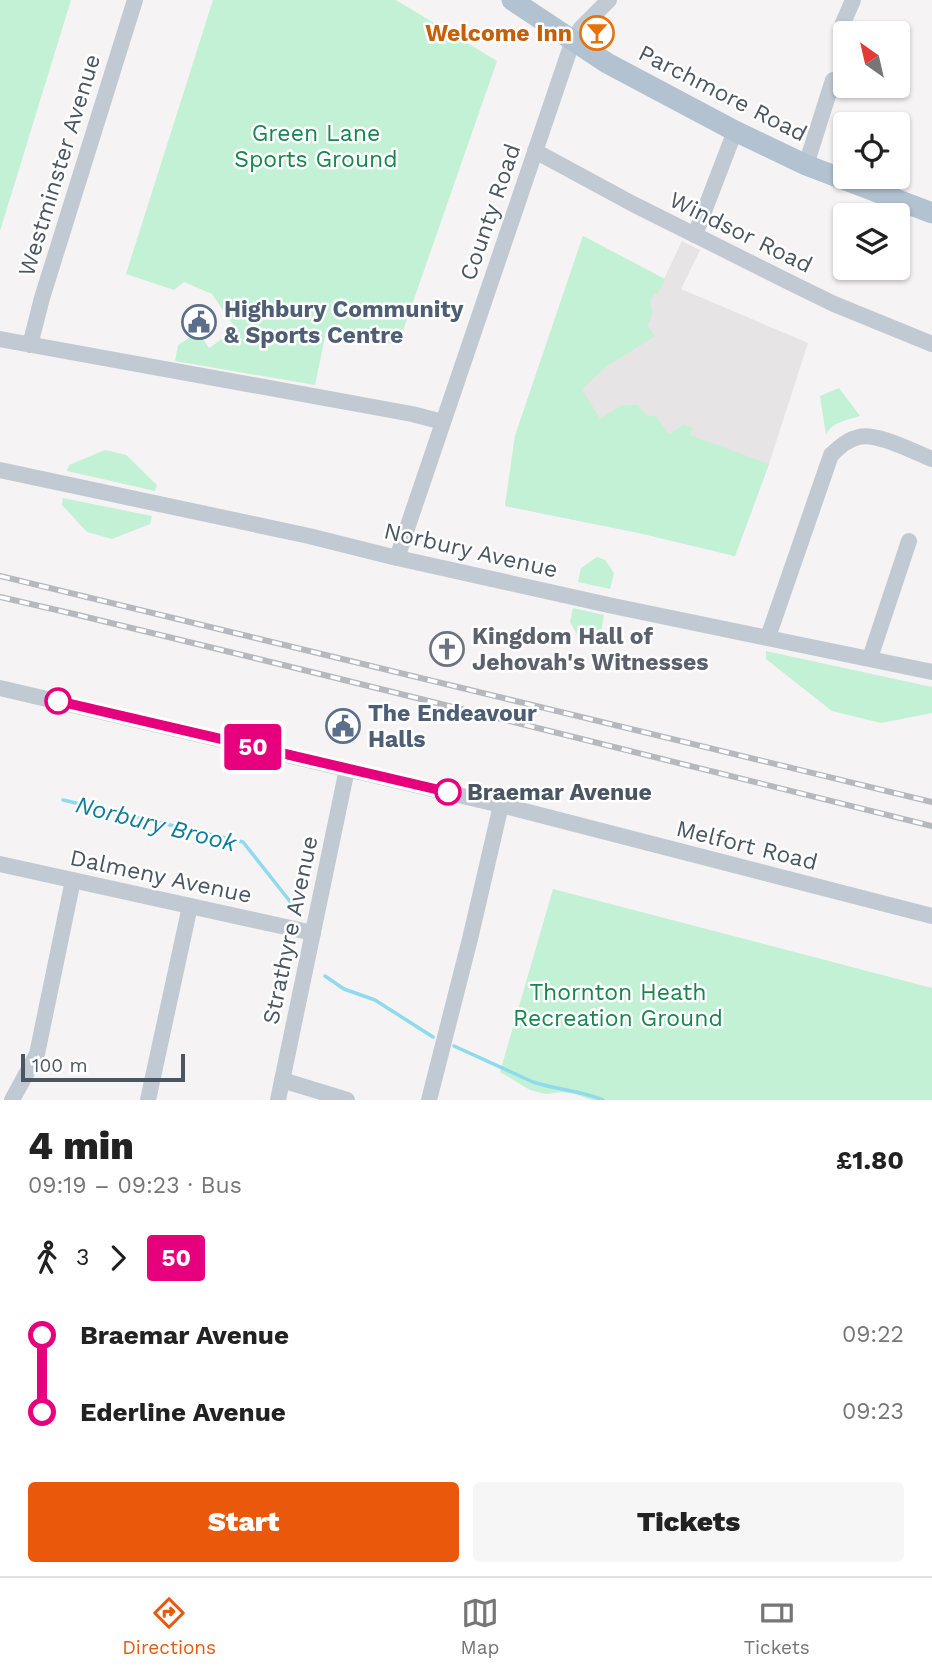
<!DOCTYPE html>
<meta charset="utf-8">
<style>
body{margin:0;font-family:"Work Sans",sans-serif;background:#f6f6f6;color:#222;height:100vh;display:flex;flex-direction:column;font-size:26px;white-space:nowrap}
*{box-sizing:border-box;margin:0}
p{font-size:23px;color:#767676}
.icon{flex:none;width:38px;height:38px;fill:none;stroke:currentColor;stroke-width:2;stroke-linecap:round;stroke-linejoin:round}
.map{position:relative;height:1100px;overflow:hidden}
.sheet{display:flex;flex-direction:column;background:#fff;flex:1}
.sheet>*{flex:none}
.badge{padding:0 14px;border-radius:5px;font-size:24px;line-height:46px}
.needle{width:46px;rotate:326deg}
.fabs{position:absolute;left:833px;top:21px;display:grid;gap:14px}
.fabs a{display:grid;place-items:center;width:77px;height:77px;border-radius:7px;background:#fff;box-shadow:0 2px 5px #0004;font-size:35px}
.scale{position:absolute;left:21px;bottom:18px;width:164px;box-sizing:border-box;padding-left:7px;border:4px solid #4a5661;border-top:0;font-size:19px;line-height:24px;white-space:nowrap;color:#4a5661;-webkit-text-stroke:5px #fff;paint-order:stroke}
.map>.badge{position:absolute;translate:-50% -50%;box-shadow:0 0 0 4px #fff}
.legs{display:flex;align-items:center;gap:10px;height:77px;padding:0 28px;font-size:23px}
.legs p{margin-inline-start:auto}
.headline{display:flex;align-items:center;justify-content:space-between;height:119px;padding:0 28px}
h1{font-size:38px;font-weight:800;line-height:52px}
.button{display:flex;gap:14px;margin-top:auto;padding:14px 28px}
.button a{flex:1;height:80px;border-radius:7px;background:#ea580c;color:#fff;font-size:28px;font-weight:800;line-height:80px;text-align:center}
.button a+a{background:#f6f6f6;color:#222}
ul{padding:0 28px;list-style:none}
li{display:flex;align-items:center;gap:24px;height:77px;font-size:26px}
li i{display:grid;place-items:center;width:10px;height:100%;margin:0 9px;background:currentColor}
li i::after{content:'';width:18px;height:18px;margin:-9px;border:5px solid;border-radius:50%;background:#fff}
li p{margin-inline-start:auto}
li:first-child i{background:linear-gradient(#0000 50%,currentColor 0)}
li:last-child i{background:linear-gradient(currentColor 50%,#0000 0)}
.tab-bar{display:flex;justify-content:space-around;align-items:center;height:98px;border-top:2px solid #e0e0e0;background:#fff;font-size:19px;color:#767676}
.tab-bar a{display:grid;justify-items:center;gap:4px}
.tab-bar .on{color:#ea580c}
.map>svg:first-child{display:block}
.education{fill:#e6e4e5}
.green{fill:#c3f1d5}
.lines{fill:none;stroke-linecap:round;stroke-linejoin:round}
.stream{stroke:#90daee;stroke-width:3.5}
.minor{stroke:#c1cad2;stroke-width:16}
.major{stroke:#b3c2d1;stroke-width:21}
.rail-casing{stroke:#b5b8bd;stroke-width:6}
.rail{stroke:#fff;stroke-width:3.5;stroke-dasharray:10;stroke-linecap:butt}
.line-1-casing{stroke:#fff;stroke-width:16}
.line-1{stroke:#e6007e;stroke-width:10}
.stop-1-dot{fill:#fff;stroke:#e6007e;stroke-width:3.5}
.labels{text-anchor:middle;stroke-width:5;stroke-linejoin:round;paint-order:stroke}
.food-label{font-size:23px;font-weight:bold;fill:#c56008;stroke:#fff;text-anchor:end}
.street-label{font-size:23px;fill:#4a5661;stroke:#fff}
.park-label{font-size:23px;fill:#17864f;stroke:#fff}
.service-label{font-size:23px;font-weight:bold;fill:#4e5e75;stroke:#fff;text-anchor:start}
.worship-label{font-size:23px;font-weight:bold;fill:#5b616d;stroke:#fff;text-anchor:start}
.stop-label{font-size:23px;font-weight:bold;fill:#4a5661;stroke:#fff;text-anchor:start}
.water-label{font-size:24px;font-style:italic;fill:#0c7c9b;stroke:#fff}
</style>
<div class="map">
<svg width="932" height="1100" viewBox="0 0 932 1100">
<rect width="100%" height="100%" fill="#f5f3f3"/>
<path class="education" d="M583,236L664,279L682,241L700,250L681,289L808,343L769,464L735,556L639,533L505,506L515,436Z"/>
<g class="green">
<path d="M0,0H71L0,231Z"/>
<path d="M213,0H396L497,61L398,345L326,332L315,385L175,361L178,345L198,332L209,348L236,329L212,294L184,282L174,290L126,274Z"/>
<path d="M583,236L665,279L658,293L654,295L650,301L652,311L650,322L647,325L655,336L606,367L582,389L600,419L622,405H638C644,414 646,417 656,416L669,434L684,425L693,428L690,435L769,464L735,556L639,533L505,506L515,436Z"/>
<path d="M839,388L860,416C848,420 831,422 826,435L820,396Z"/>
<path d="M105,450L126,455L157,485L155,491L67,471L69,465Z"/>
<path d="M63,498L152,516L150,524L112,539L87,532L62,505Z"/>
<path d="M597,557L605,560L614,573L610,589L578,582L581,568Z"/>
<path d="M573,608L604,615L601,633L588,642L580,639L570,622Z"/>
<path d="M766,651L932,687V713L881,723L832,711L766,659Z"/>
<path d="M553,889L932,988V1100H592L575,1094L562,1092L546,1094L530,1090L500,1072Z"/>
</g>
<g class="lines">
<g class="stream">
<path d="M63,800L243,842L296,909L298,915"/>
<path d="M325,976L344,989L375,1000L433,1037"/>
<path d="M454,1046L533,1082C557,1090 580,1090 603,1100"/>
</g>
<g class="minor">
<path d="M843,23L853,0"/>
<path d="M535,151L633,204L789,282L834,304L932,344"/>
<path d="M806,165L833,80"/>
<path d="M695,235L735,131"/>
<path d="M0,339L412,414L443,422"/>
<path d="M30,345L42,298L135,0"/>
<path d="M0,470L309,536L393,557L613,606L932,672"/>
<path d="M397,558L573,40L581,28L609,0"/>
<path d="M768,637L831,455C839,447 848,439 859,437C876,432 914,452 932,459"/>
<path d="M870,658L909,541"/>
<path d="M0,688L501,805L932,916"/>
<path d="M0,864L313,933"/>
<path d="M282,1080L347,1100"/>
<path d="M12,1100L37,1054L73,880"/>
<path d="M148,1100L190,906"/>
<path d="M278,1100L347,769"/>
<path d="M429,1100L470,939L501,805"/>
</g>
<path class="major" d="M512,0L607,63L735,131L806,165L932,213"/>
<g class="rail-casing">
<g id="rail">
<path d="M0,576L932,802"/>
<path d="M0,597L74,614L324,675L932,826"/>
</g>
</g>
<use href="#rail" class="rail"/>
</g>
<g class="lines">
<g class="line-1-casing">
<path id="line-1" d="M58,701L448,792"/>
</g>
<use href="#line-1" class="line-1"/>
</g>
<defs>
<g id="bar-ring" transform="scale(1.75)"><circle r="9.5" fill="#fff" stroke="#e8710a" stroke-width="1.5"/><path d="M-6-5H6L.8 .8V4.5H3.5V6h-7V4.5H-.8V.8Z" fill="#e8710a"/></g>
<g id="civic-ring" transform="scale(1.75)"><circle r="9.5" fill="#fff" stroke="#5c6f8a" stroke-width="1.5"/><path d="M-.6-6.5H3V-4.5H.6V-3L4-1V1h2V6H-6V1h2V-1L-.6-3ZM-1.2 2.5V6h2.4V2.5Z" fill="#5c6f8a"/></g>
<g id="church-ring" transform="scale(1.75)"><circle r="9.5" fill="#fff" stroke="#6b7280" stroke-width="1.5"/><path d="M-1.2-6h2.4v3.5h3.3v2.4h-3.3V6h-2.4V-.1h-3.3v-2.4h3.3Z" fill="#6b7280"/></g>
</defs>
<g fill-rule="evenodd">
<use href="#bar-ring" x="597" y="33"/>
<use href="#civic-ring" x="199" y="322"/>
<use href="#church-ring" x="447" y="649"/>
<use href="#civic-ring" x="343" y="726"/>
</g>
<g class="stop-1-dot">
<circle cx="58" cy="701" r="12"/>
<circle cx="448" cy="792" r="12"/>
</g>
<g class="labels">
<g class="food-label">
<text x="572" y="41">Welcome Inn</text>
</g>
<g class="street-label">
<text transform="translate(723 93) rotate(27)" y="8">Parchmore Road</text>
<text transform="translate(59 165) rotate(-73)" y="8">Westminster Avenue</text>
<text transform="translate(490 212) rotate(-71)" y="8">County Road</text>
<text transform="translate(741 232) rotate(26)" y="8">Windsor Road</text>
<text transform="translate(471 550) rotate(13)" y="8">Norbury Avenue</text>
<text transform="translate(747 845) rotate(14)" y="8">Melfort Road</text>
<text transform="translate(161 876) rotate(12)" y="8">Dalmeny Avenue</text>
<text transform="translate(290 930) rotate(-78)" y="8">Strathyre Avenue</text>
</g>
<g class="park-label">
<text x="316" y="141">Green Lane<tspan x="316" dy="26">Sports Ground</tspan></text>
<text x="618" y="1000">Thornton Heath<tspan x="618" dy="26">Recreation Ground</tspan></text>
</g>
<g class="service-label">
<text x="224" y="317">Highbury Community<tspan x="224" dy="26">&amp; Sports Centre</tspan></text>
<text x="368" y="721">The Endeavour<tspan x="368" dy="26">Halls</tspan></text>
</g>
<g class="worship-label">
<text x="472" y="644">Kingdom Hall of<tspan x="472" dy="26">Jehovah's Witnesses</tspan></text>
</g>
<g class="stop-label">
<text x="467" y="800">Braemar Avenue</text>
</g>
<g class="water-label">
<text transform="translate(156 824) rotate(14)" y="8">Norbury Brook</text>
</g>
</g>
</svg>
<div class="fabs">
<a><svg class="needle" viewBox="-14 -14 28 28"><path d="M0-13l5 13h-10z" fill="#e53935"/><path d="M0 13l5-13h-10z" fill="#767676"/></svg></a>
<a><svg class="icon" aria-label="locate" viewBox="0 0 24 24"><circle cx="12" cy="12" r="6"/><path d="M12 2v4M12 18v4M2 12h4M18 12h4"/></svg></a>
<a><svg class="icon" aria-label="layers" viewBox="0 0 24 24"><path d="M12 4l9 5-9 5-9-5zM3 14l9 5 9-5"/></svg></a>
</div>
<div class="scale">100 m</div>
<b class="badge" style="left:253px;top:747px;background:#e6007e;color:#fff">50</b>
</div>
<section class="sheet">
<div class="headline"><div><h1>4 min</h1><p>09:19 – 09:23 · Bus</p></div><b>£1.80</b></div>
<div class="legs"><svg class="icon" aria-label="walk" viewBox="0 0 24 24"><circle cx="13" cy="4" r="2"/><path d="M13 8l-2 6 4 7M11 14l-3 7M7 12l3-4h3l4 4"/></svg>3<svg class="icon" aria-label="forward" viewBox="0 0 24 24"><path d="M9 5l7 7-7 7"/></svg><b class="badge" style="background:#e6007e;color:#fff">50</b></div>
<ul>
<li><i style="color:#e6007e"></i><b>Braemar Avenue</b><p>09:22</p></li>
<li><i style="color:#e6007e"></i><b>Ederline Avenue</b><p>09:23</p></li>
</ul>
<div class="button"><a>Start</a><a>Tickets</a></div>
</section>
<nav class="tab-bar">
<a class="on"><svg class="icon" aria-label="directions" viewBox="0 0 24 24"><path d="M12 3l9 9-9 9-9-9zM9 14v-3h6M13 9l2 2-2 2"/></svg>Directions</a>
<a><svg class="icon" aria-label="map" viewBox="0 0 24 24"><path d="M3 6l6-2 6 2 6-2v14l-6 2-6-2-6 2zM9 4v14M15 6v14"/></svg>Map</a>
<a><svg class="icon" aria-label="tickets" viewBox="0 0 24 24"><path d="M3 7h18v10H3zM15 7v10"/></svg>Tickets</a>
</nav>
